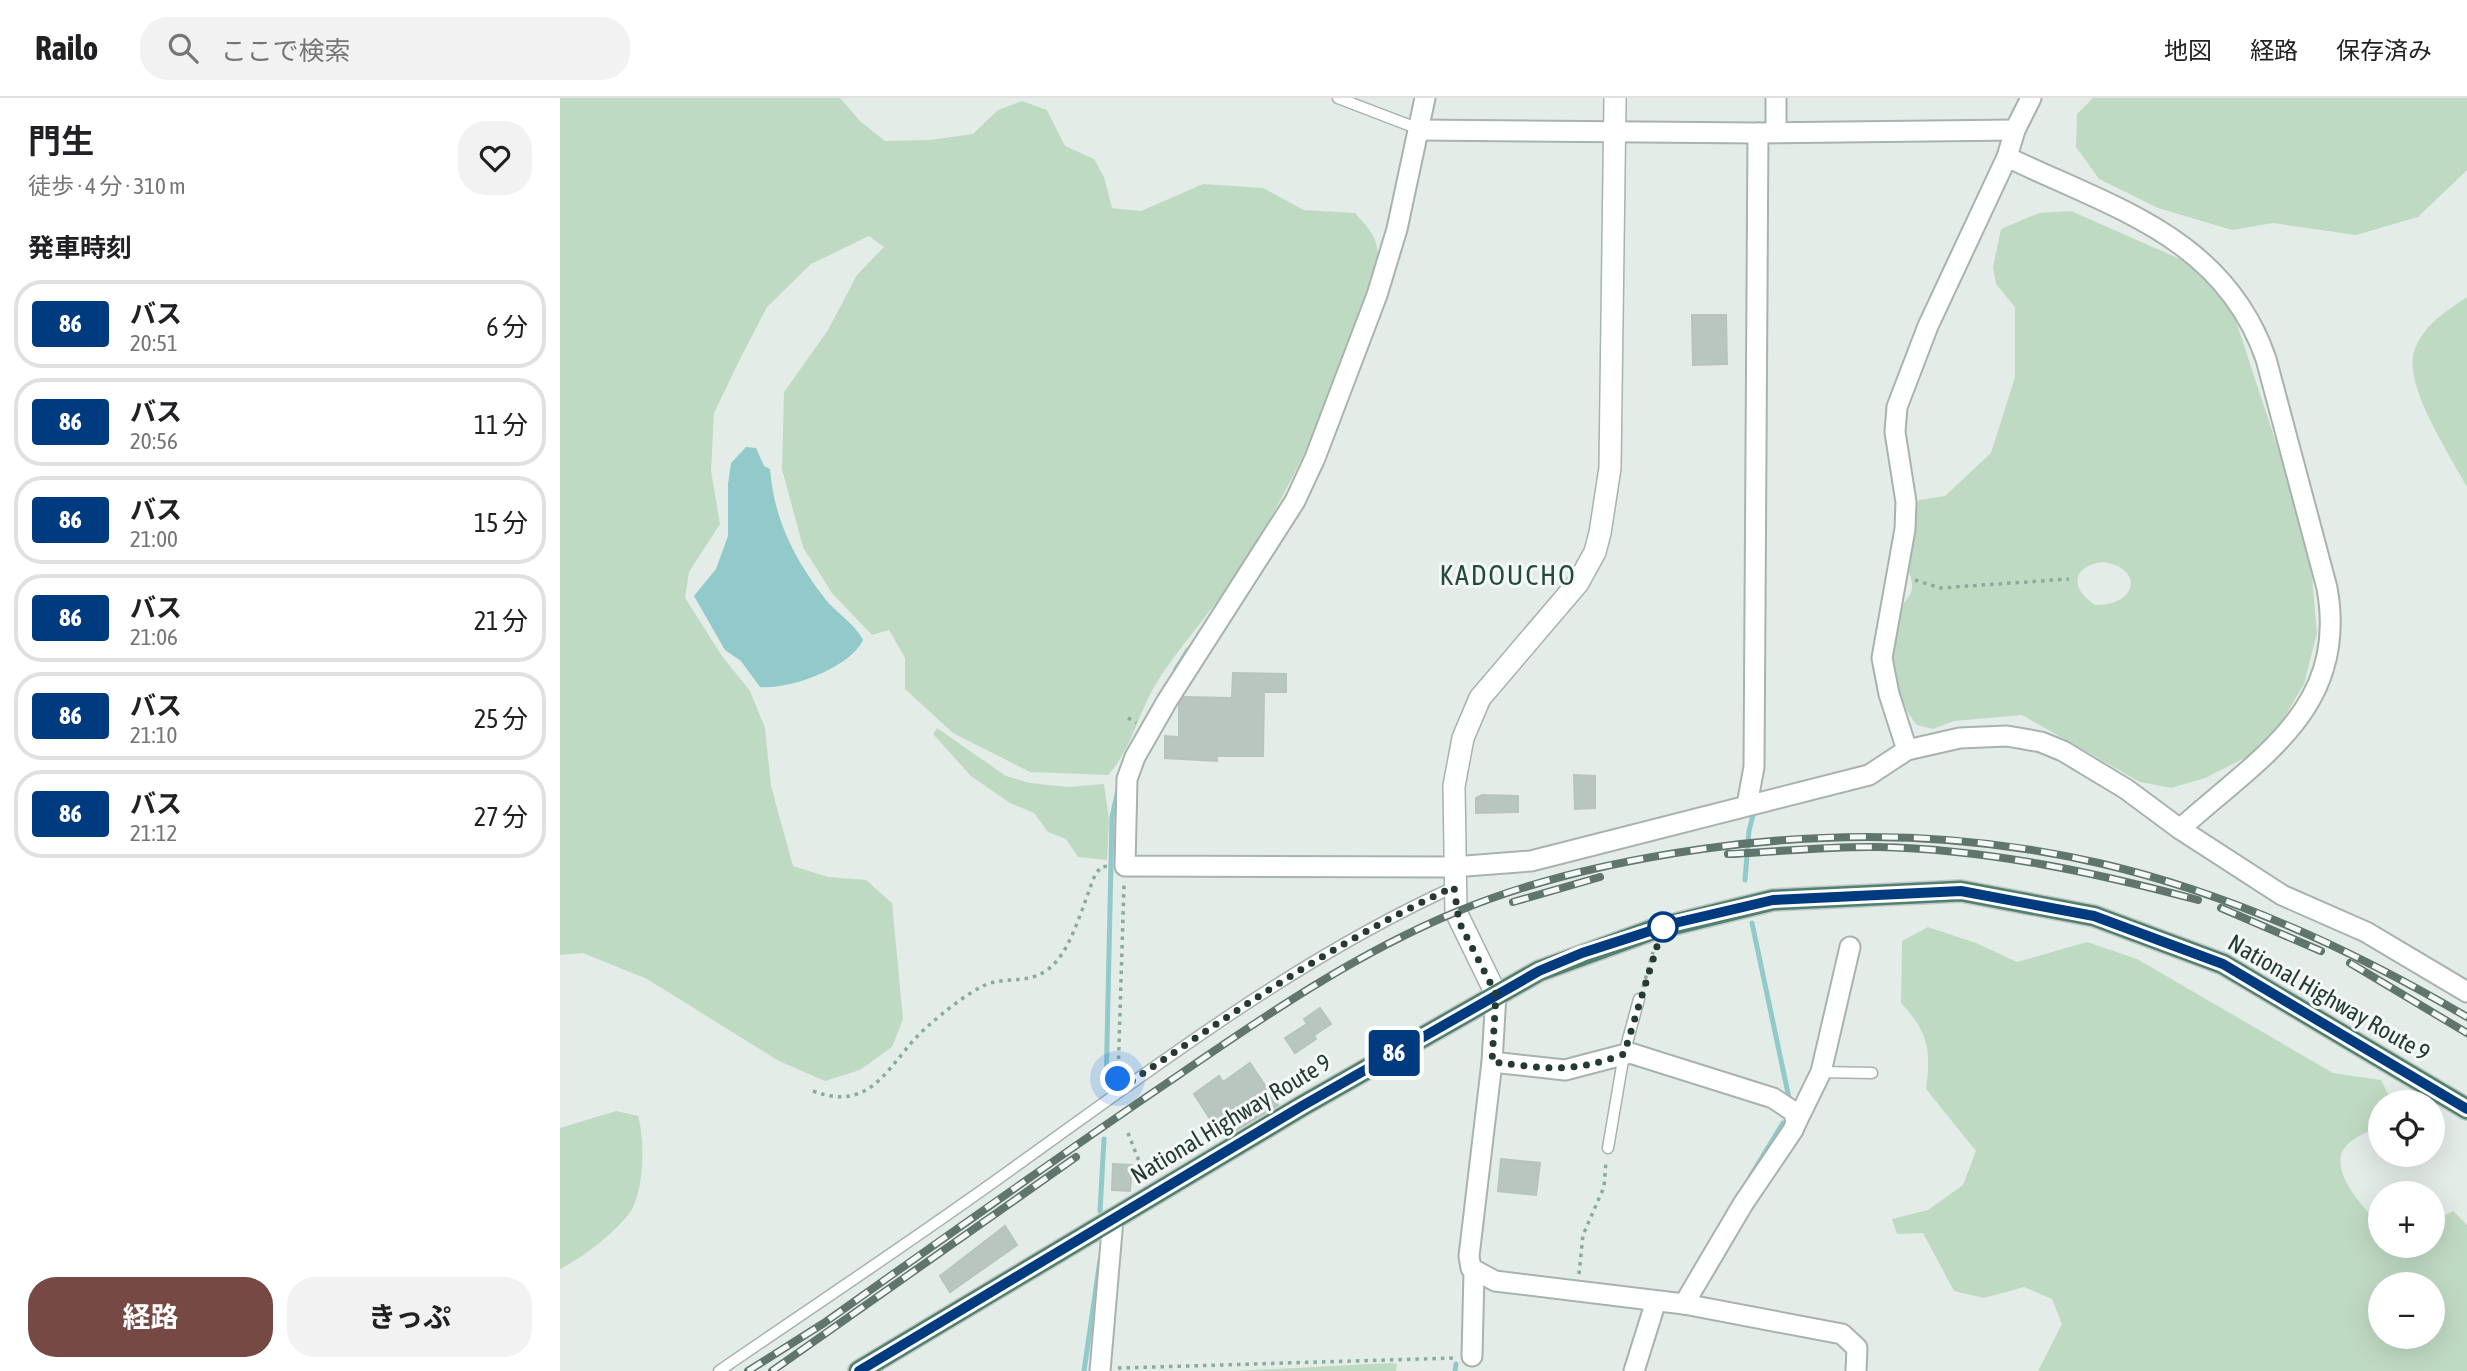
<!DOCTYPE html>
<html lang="ja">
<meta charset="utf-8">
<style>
body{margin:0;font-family:"Asap Condensed","Noto Sans JP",sans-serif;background:#f2f2f2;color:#202124;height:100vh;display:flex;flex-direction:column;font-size:26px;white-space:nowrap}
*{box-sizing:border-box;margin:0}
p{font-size:23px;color:#757577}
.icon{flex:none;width:38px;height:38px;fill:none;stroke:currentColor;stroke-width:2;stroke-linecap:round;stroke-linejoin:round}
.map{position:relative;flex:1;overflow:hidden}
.details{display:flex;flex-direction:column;background:#fff;width:560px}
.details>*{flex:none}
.badge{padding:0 14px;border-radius:5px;font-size:24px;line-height:46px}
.controls{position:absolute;left:1808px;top:992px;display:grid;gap:14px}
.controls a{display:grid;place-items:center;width:77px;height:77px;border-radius:50%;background:#fff;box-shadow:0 7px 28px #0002;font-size:35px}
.you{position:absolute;width:35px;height:35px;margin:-18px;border:5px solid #fff;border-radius:50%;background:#1a73e8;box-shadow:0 0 0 10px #1a73e833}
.map>.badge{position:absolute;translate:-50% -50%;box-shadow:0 0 0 4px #fff}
h2{padding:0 28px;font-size:26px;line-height:63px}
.round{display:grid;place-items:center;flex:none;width:74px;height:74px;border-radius:28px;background:#f2f2f2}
.summary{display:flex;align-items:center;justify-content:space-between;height:119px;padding:0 28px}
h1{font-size:33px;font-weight:700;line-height:52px}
.primary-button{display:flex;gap:14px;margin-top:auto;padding:14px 28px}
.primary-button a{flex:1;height:80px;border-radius:28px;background:#774944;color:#fff;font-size:28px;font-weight:700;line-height:80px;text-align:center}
.primary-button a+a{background:#f2f2f2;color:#202124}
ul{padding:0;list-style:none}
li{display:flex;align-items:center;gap:21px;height:88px;margin:0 14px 10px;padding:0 14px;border:4px solid #e0e0e0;border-radius:28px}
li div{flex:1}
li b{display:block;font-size:26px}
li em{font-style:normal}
li .badge{min-width:77px;font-weight:700;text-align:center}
header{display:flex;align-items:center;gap:42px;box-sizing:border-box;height:98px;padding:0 35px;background:#fff;border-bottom:2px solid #e0e0e0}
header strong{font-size:33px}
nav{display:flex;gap:38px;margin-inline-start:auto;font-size:24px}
.search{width:490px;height:63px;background:#f2f2f2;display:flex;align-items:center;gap:18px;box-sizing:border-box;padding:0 24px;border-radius:28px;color:#757577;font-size:26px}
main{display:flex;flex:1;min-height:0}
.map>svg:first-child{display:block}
.green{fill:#bfdac3;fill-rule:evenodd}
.water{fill:#92c9ca}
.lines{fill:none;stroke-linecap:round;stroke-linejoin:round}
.stream{stroke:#92c9ca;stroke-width:5}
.building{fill:#b9c6c0;stroke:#b7c4bd;stroke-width:2}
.service-casing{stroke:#a7b3ad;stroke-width:13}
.minor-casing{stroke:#a7b3ad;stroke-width:23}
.tertiary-casing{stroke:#a7b3ad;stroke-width:24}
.trunk-casing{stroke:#c2c8c6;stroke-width:24}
.path{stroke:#88ab9c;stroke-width:3.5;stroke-dasharray:3.5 5;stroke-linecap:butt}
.service{stroke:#fff;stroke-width:10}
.minor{stroke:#fff;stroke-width:19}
.tertiary{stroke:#fff;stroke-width:21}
.trunk{stroke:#50806f;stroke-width:21}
.rail-casing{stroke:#60766d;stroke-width:8}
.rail{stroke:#f4f8f6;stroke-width:5;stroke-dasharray:16;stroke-linecap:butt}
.line-casing{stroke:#fff;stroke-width:16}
.line{stroke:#003b80;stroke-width:10}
.walk{stroke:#253b32;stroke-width:7;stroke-dasharray:0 12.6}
.stop-dot{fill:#fff;stroke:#003b80;stroke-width:3.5}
.labels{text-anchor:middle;stroke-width:6;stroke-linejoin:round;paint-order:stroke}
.street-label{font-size:24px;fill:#253b32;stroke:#f4f8f6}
.quarter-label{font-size:28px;letter-spacing:2px;fill:#234b3c;stroke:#f4f8f6}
</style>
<header>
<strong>Railo</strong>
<div class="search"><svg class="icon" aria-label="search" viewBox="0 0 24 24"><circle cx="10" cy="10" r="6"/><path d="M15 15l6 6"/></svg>ここで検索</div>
<nav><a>地図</a><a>経路</a><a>保存済み</a></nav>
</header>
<main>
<section class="details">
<div class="summary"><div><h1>門生</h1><p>徒歩 · 4 分 · 310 m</p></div><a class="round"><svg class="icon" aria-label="heart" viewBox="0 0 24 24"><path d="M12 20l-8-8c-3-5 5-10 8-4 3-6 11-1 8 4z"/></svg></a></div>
<h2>発車時刻</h2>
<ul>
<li><span class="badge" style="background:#003b80;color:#fff">86</span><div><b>バス</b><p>20:51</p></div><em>6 分</em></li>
<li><span class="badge" style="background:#003b80;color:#fff">86</span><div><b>バス</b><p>20:56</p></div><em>11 分</em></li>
<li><span class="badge" style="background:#003b80;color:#fff">86</span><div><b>バス</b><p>21:00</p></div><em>15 分</em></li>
<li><span class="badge" style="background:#003b80;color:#fff">86</span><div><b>バス</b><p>21:06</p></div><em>21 分</em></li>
<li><span class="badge" style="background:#003b80;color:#fff">86</span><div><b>バス</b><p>21:10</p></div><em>25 分</em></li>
<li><span class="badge" style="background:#003b80;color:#fff">86</span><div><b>バス</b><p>21:12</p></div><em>27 分</em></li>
</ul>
<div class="primary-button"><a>経路</a><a>きっぷ</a></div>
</section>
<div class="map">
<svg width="1907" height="1273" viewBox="0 0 1907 1273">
<rect width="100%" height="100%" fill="#e4ece7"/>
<g class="green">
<path d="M0,0H280L301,24L325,43L370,42L413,36L438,12L462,3L487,12L505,48L534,61L544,79L552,110L581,113L643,86L703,90L744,112L795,115C806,127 817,138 818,156C819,189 801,222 790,251C756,336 718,416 666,491C643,524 615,554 594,589C577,619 571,652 548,677L470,674L393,635L345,591V560L329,532L312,537L272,495L243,449L222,371L224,294L268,232L297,177L324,149L309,138L251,166L207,209L179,263L154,315L151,373L160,426L129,474L125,500L162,558L190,593L205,630L211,688L233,768L268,779L306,782L332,805L343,921L332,949L300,972L265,983L219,963L87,881L23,855L0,857Z"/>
<path d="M1533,0H1907V72L1858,119L1796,137L1713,125L1672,132L1598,110L1539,81L1516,49L1517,16Z"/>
<path d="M1511,113L1629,165L1666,193L1728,381L1751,468L1757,535L1744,586L1720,627L1687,659L1645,680L1611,690L1580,684L1462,617L1394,623L1373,631L1357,627C1333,600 1327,548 1339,514C1342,505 1351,499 1352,490C1353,477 1345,470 1345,459C1343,439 1349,419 1359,402L1385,398L1431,355L1455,279V209L1436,186L1433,169L1441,131L1479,115ZM1543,464C1585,470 1577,508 1535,507C1509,490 1512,468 1543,464Z"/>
<path d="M1907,199V389C1891,358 1841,285 1855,251C1864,227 1886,213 1907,199Z"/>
<path d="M377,630L446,678L470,685L509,689L544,686L549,722L547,762L518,759L506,741L488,734L474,715L450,705L411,678L373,636Z"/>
<path d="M1368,829L1416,845L1457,864L1527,844L1577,861L1773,975L1821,982L1832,1004H1820V1028C1810,1033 1794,1039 1787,1047C1765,1070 1804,1111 1820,1126V1148H1872L1882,1119L1893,1113L1907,1127V1273H1478L1502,1226L1492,1201L1464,1189L1424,1200L1394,1193L1363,1135L1337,1136L1332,1121L1368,1112L1403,1087L1416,1053L1366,991C1371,953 1369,935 1341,905L1342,843ZM1820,1186H1872V1239H1820Z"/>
<path d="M56,1013L78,1018C85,1042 85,1096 68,1117C51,1138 23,1159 0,1171V1030Z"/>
<path d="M832,1265L837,1266L836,1273H674Z"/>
</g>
<path class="water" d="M186,349L196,350L204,368L210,371C214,420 233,459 263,498C274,514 294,524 303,542C291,569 230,592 200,589L181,563L165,552L134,498L156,471L168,438V386L171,365Z"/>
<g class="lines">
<g class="stream">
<path d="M616,571L628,552"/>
<path d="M1185,782L1189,733L1194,713"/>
<path d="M1192,825L1229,1000"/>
<path d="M546,991L552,719L558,692"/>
<path d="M1190,1079L1223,1025"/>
<path d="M540,1113L544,1041"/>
<path d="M524,1273L540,1162"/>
<path d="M895,1273L896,1266"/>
</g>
</g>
<g class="building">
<path d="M1132,217H1166L1167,266L1133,267Z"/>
<path d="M673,575L726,576V594H704L703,658H657V663L605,660V638L619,639V606L624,599L672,600Z"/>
<path d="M1014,677L1035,678V710L1015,711Z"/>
<path d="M922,697L958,698V714L916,715V700Z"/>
<path d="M760,910L771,926L754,937L744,921Z"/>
<path d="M747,926L756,941L735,955L725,940Z"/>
<path d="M690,965L718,1007L673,1034L666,1023L656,1030L634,996L659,978L663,984Z"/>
<path d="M941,1061L980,1065L976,1097L938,1093Z"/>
<path d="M553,1066L572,1067L570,1093L552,1092Z"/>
<path d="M445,1128L457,1147L390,1194L380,1178Z"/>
</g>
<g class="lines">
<g class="service-casing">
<g id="service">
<path d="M778,0L859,31"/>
<path d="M1261,974L1312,975"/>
<path d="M1048,1050L1064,956L1079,901"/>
<path d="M159,1273C258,1205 358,1139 456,1068C596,968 736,861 894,789"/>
</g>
</g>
<g class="minor-casing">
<g id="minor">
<path d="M865,0L837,131L817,197L755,360L735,403L607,603L575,659L567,681L565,768L893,769L971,763L1309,677L1347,652L1400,640L1447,638L1481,644L1503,653L1566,691L1620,731L1722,797L1806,834L1907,894"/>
<path d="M860,32L1198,35L1455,32"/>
<path d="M1216,33V0"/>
<path d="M1447,59C1553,110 1664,139 1706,261L1767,490C1789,611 1698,660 1620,731"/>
<path d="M1347,652L1329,596L1322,560L1345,431L1346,404L1335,334L1337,309L1368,228L1447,59L1455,32L1471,0"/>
<path d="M1187,707L1194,669L1198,35"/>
<path d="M936,896L932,964L909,1158L911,1170L935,1183L1124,1206L1282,1236L1297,1250L1296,1273"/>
<path d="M932,964L1005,972L1070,955L1213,1000L1234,1014L1236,1025L1233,1032L1183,1106L1124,1206"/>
<path d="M1236,1025L1261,974L1290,849"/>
<path d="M912,1258L914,1174"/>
<path d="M540,1273L553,1121"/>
<path d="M1074,1273L1096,1203"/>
</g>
</g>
<g class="tertiary-casing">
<path id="tertiary" d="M936,896L896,814L894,688L903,640L920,600L1018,485L1035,454L1040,435L1050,370L1055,0"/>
</g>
<g class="trunk-casing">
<path id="trunk" d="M299,1273L742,1008L979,873L1095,831L1213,802L1401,793L1534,818L1663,866L1907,1011"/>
</g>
<g class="path">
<path d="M1355,482L1380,490L1509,481"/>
<path d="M568,620L576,625"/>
<path d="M1083,889L1093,854"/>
<path d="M558,978L564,787"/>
<path d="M253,993C316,1017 330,960 368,928C384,914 406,896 425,887C448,877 473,889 495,865C513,846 525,801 535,777L541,769L548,768"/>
<path d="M568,1035L586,1081"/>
<path d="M1019,1176L1023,1137L1044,1089L1046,1063"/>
<path d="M558,1270L896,1260"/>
</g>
<use href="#service" class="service"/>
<use href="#minor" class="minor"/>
<use href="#tertiary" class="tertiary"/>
<use href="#trunk" class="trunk"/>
<g class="rail-casing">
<g id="rail">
<path d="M1168,756C1217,754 1268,748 1317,749C1426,751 1533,774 1638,802"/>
<path d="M953,804L1040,779"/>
<path d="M1661,810L1761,853"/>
<path d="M1790,865L1907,935"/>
<path d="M188,1273L264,1225C378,1144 492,1063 607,985C699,922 792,857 896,814C975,781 1058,763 1142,751C1429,710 1661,774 1907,919"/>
<path d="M212,1273L516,1059"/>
</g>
</g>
<use href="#rail" class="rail"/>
</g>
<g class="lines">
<g class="line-casing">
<path id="line" d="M299,1273L742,1008L979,873L1022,855L1115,825L1213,802L1401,793L1534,818L1663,866L1907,1011"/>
</g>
<use href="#line" class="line"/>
<path class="walk" d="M558,981L560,991C667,919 775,843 894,789L899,824L936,896L932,964C986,970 1011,976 1064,956L1103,829"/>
</g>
<circle class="stop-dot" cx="1103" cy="829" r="14"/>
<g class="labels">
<g class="street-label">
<text transform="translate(1769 900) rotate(30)" y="8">National Highway Route 9</text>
<text transform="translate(671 1021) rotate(-31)" y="8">National Highway Route 9</text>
</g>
<g class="quarter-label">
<text x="948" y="487">KADOUCHO</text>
</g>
</g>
</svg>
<div class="controls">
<a><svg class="icon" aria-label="locate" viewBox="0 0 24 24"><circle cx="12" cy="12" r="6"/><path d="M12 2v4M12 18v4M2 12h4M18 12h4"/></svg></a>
<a>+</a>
<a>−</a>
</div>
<div class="you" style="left:558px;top:981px"></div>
<b class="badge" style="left:834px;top:955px;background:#003b80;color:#fff">86</b>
</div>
</main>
